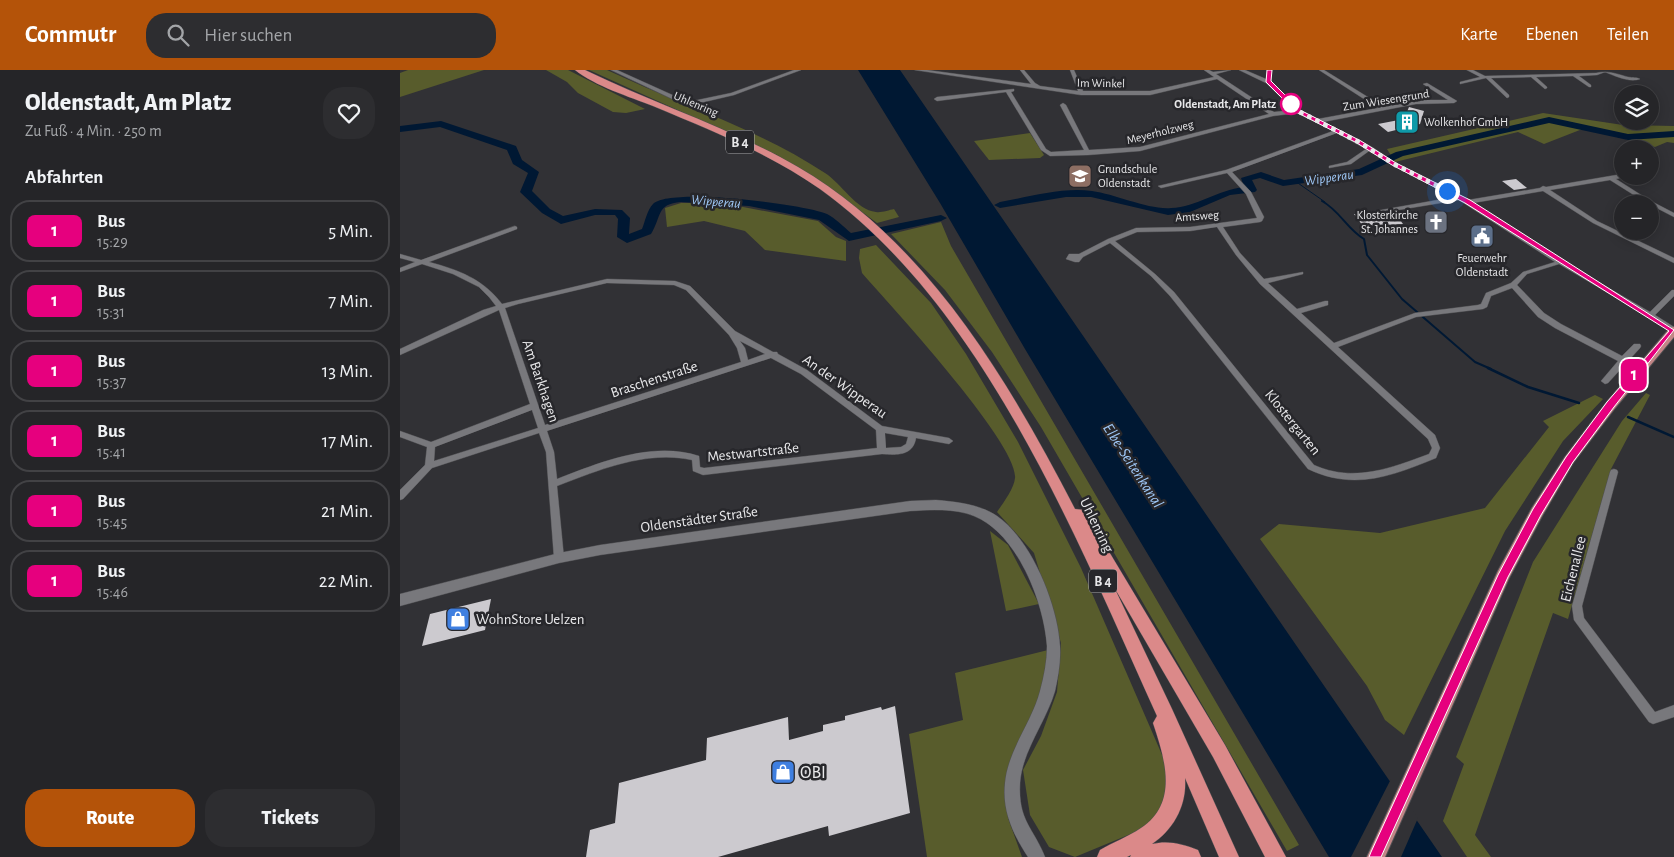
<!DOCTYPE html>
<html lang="de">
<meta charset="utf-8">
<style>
body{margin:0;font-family:"Alegreya Sans",sans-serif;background:#2d2d30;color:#f1f3f6;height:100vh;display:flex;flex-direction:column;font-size:19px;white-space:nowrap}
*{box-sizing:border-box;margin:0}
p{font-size:16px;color:#a3a5a8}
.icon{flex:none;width:28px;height:28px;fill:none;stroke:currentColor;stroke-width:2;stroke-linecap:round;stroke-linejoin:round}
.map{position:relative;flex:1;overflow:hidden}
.drawer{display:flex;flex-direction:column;background:#252528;width:400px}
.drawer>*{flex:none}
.badge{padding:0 10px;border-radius:8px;font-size:18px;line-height:32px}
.buttons{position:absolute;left:1214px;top:15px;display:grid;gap:10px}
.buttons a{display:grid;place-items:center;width:45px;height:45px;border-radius:50%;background:#252528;box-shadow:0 2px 12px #0003,0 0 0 1px #424245;font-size:25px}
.you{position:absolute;width:25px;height:25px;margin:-12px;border:4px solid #fff;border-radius:50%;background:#1a73e8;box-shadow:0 0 0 8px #1a73e833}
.map>.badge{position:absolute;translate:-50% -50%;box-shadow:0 0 0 2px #fff}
h2{padding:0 25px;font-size:19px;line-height:45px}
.round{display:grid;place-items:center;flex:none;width:52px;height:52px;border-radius:20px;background:#2d2d30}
.overview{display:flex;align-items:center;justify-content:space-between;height:85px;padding:0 25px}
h1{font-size:24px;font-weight:800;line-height:38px}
.button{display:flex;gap:10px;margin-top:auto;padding:10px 25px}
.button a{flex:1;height:58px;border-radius:20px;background:#b45309;color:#fff;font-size:20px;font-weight:800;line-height:58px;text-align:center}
.button a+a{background:#2d2d30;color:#f1f3f6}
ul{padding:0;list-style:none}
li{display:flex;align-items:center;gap:15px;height:62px;margin:0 10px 8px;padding:0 15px;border:2px solid #424245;border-radius:20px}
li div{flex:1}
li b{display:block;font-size:19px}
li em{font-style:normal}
li .badge{min-width:55px;font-weight:700;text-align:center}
header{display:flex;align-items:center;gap:30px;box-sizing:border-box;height:70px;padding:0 25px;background:#b45309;color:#fff}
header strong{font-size:24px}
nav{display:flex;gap:28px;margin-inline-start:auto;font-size:18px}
.search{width:350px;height:45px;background:#2d2d30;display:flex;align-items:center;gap:12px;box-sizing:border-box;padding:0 18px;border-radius:20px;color:#a3a5a8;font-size:19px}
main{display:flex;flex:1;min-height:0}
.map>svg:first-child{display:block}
.green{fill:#585c2c}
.water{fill:#001833}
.pier{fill:#313135}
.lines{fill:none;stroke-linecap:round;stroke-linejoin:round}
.stream-far2{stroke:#001833;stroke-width:1}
.stream-far1{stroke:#001833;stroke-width:2}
.stream{stroke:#001833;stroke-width:2.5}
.river{fill:#001833;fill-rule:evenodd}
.building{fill:#cccacf}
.minor-casing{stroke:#4f4f52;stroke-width:1}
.tertiary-casing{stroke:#4f4f52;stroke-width:1}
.primary-casing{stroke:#4f4f52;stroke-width:2}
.trunk-casing{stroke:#4f4f52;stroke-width:1}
.minor{fill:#78787c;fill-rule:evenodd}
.tertiary{fill:#78787c;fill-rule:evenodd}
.primary{fill:#c28586;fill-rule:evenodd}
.trunk{fill:#db8989;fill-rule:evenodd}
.line{fill:#e6007e;stroke:#fff}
.walk{stroke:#e8e8ea;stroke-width:5;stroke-dasharray:0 9}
.stop-dot{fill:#fff;stroke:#e6007e;stroke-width:2.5}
.labels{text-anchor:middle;stroke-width:5;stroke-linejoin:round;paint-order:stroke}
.far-street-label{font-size:12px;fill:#e8e8ea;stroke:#27272b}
.far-stop-label{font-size:12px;font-weight:bold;fill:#e8e8ea;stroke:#27272b;text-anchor:end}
.far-poi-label{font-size:12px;fill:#e8e8ea;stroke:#27272b;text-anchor:start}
.shield{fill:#27272b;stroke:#aeaeb1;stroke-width:1}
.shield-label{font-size:14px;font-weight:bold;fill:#e8e8ea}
.far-water-label{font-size:14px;font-style:italic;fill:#9fc8f7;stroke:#27272b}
.street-label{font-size:15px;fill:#e8e8ea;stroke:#27272b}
.poi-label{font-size:15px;fill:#e8e8ea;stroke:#27272b;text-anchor:start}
.water-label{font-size:16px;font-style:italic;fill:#9fc8f7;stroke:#27272b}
.near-poi-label{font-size:18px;fill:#e8e8ea;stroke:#27272b;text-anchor:start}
</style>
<header>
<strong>Commutr</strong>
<div class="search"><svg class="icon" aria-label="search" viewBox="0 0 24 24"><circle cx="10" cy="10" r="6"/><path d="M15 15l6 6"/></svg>Hier suchen</div>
<nav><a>Karte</a><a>Ebenen</a><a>Teilen</a></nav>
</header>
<main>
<section class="drawer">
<div class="overview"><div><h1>Oldenstadt, Am Platz</h1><p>Zu Fuß · 4 Min. · 250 m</p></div><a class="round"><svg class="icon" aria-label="heart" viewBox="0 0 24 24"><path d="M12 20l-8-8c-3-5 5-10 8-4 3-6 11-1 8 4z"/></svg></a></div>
<h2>Abfahrten</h2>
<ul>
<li><span class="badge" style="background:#e6007e;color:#fff">1</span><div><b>Bus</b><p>15:29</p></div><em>5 Min.</em></li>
<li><span class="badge" style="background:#e6007e;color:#fff">1</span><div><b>Bus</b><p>15:31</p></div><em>7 Min.</em></li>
<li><span class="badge" style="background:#e6007e;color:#fff">1</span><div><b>Bus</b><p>15:37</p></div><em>13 Min.</em></li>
<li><span class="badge" style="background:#e6007e;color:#fff">1</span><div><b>Bus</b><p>15:41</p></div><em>17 Min.</em></li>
<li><span class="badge" style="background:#e6007e;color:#fff">1</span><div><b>Bus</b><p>15:45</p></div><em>21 Min.</em></li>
<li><span class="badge" style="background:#e6007e;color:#fff">1</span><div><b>Bus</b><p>15:46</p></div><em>22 Min.</em></li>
</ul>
<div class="button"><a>Route</a><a>Tickets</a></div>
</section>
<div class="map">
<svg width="1274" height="787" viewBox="0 0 1274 787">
<rect width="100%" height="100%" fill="#313135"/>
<g class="green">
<path d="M8,0H84L0,27V3Z"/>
<path d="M146,0H168L245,39L226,43L213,42L178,23L167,12Z"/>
<path d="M189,0H207C279,34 358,59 425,103C441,113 456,140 476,142C481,143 489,140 494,139L499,147L477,153L427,116L377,85Z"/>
<path d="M1143,43L1223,55L1274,56V73L1267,72L1255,77L1185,58L1144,74L1118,62L995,92L987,79Z"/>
<path d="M630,63L644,85L640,88L589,90L574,71Z"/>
<path d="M281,133H322L418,151L436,167L446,171V191L365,180L345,161L304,151L267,157L265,138Z"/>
<path d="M541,152L551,176L899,775L887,781L641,357L592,282L545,220L491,164Z"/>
<path d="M476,175L531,233L566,284L618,372L681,498L766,694L768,728L750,756L675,787L649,777L630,745L623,700L641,666L657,622L661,573L634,483L597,442C603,433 614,419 615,408C619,374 489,234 462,203L459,188L460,179Z"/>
<path d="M1246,323L1250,325L1211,399L1168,549L1153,543L1075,765L1091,787H1067L1043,751L1064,694L1056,687L1133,492L1222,351Z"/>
<path d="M1195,325L1203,329L1163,371L1105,461L1004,665L985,650L967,616L860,469L879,454L980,463L1085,438L1149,357L1143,351Z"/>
<path d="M590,461L608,475L639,534L606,541Z"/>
<path d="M648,580L642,621L607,714L608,748L622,787H527L509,664L563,650L555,603Z"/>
</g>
<path class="water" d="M458,0H500L1042,787H929L625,279L540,133Z"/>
<path class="pier" d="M991,709L1018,748L1001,787H951Z"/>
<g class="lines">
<path class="stream-far2" d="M895,111L925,132"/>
<path class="stream-far1" d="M922,131C940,141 947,159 964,169L967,185L1002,229L1075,292L1091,299"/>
<g class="stream">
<path d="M1088,298L1128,317L1179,333"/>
<path d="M1228,347L1274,367"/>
</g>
<g class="river">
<path d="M1149,47L1228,64L1274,61V67L1228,70L1149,53L1003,86L962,105L883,116L860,108L852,110L857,120L855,122L830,125L790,142L768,145L691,127H666L600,138L594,135L600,132C629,127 662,117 692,121C715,124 749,140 771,138C797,137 817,120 844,117L841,108L861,102L884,110L959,99L996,82Z"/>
<path d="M41,51L116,76L122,90L139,102L132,121L150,139L163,146L195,139L222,140L230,148L229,164L242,159C245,152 247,140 253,134C269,117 404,134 427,144C435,148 444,157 451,163L541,145L547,148L541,151L449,171L419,150L349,136L281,132C256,134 262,146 251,164L227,173L217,167L218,149L215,145H195L161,154L142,143L120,122L128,103L113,94L107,80L40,57L0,62V56Z"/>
</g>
</g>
<g class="building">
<path d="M1009,37L1024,41L1020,54L988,62L978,54L1004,49Z"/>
<path d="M1116,109L1127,118L1114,120L1102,111Z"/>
<path d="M954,144H963L967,148L997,146L1003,154L963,156Z"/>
<path d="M1081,160L1093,170L1083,172L1071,161Z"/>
<path d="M91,529L85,560L22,576L30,544Z"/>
<path d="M495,636L510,743L429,766L428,756L318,787H186L190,760L215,753L219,713L306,690L307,668L388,647L389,670L423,661V655L445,650V646L481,637L482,640Z"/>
</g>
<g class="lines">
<g class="minor-casing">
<g id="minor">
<path d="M211,0H217L288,32L331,23L394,0H401L334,25L287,36Z"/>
<path d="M515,0H527L631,14L620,0H624L635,13L640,16L678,21L670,0H674L683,21H750L814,7L804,0H809L813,2L831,0L816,4L874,42L894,40L866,13L839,0H845L866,9L868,0H872L870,12L900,40L918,49L978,38L919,0H924L984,37L1016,30H1048L1023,14L1027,13L1057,31L1054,33L1016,34L923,52L972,77L996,93L1068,130L1140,118L1143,116L1146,117L1222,104L1224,107L1216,109L1249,130L1274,143V147L1245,132L1210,110L1150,120L1197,151L1274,188V193L1193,153L1143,121L1073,133L1162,191L1250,242L1272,220H1274V226L1255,245L1274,257V262L1159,194L1127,204L1117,215L1144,243L1161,254L1222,286L1234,274H1240L1241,276L1240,278L1208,313L1205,314L1201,311L1218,291L1155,258L1138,247L1112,218L1091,226L1087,237L1083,239L1016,247L938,277L1035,365L1040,378L1036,388C992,406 954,421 908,399L770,226L751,206L710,173L683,187L679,192H675L666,189L669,184H679L708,169L736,158L790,157L857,148L846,124L827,103L761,118L758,116L826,100L933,61L897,43L873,46L740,81L688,85L650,86L641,80L606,22L537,31L534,29L537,27L614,19V21L611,22L646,79L651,82L684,80L660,35L663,33L666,35L689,80L740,77L869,44L817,9L750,25H681ZM937,63L966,79L947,92L929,96V98L951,94L969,81L992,95L1054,127L970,142L968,143V145L1059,130L1155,192L1123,202L1111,213L1086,223L1081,234L1078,235L1015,243L934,273L901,243L928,235V231H925L897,239L868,213L903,204V202L864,209L840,183L823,157L860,152L862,151L864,147L851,122L832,102ZM817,157L836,185L860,214L1028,369L1032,378L1029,384C991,398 954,413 914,395L774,222L755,204L715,171L737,162L790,161Z"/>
<path d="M1067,0H1073L1085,6L1196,3C1208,0 1217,4 1228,7C1233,8 1237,7 1240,9C1230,13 1215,6 1205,2L1197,5L1179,6L1191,15V17H1189L1173,6L1136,7L1147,17V18L1145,19L1131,7L1091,8L1109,25V27L1107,28L1086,8L1060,14V12L1080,7Z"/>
<path d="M115,156L117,157V159L29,192C59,200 83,209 102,234L207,209L275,211L290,216L335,261L373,282H377L378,284L407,300L482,356L549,368L553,371L549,374L516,368C513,386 497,385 482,384L303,405L293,401L292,390C246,380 199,400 157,416L164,488L162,491L159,492L156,491L154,488L146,382L139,363L32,398L3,429L0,430V420L25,395L27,377L0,367V361L31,372L130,334L99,240L0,285V279L83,240L96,236L89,227L79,217L53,204L22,194L0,202V198L15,192L0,188V184L21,190ZM207,213L274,215L286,220L329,265L337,278L341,292L145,355L105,238L118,234ZM340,271L365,284L348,290L345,278ZM371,288L401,304L476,360L477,378L304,398L300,397L299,386C252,371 201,392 157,409L154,382L147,361ZM132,340L138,358L34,391L35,377ZM485,363L508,367L506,374L501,377L486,378Z"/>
<path d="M1214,399L1217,400L1218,402L1182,536L1184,548L1255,642L1274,635V647L1253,654L1249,652L1174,550L1172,536L1210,402L1211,400Z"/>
</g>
</g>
<g class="tertiary-casing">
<path id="tertiary" d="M536,430C557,432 579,434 597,446C632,470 658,536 660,576C661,592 658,607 655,621C646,652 622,681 620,713C618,751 633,757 645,787H628C613,764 602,741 605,713C608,680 632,652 640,621C644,606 647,591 647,576C644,532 617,463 574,446C554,438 531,440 510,441L200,485L159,493L0,536V524L159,483L200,475L510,431Z"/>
</g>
<g class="primary-casing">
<path id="primary" d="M1274,257V267L1215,338L1173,393L1142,446L1109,508L985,787H967L1098,501L1132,438L1165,387L1207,332L1270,258Z"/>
</g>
<g class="trunk-casing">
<path id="trunk" d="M175,0H185C255,34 331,58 398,97C528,173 608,310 675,439L684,440L825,675L886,787H865L813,687L714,517L772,639L839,787H819L785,708C787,735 774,759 752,774C768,770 783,774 798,780L801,787H730L731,785L727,787H697L700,780C713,772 728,767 741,758C779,733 765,689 753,653L757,646C676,467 584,237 420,119C369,83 310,60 253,36C230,27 195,16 175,0Z"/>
</g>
<use href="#minor" class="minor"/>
<use href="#tertiary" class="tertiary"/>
<use href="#primary" class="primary"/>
<use href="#trunk" class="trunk"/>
</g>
<path class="line" d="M867,0H872L871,11L900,40L961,71L996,93L1070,130L1274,260L1214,337L1173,392L1141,445L1108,507L981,787H969L971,782L1098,505L1133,439L1166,387L1207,332L1269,261L1065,133L992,95L957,73L896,42L866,12Z"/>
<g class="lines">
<path class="walk" d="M891,34L889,33L898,41L959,72L994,94L1047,121"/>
</g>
<defs>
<g id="building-square" transform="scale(1.25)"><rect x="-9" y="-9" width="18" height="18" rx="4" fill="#0f9aa8" stroke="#27272b"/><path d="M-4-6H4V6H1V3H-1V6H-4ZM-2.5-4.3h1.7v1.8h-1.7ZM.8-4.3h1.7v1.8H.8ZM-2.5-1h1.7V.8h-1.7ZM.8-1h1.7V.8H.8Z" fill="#fff"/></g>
<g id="school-square" transform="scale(1.25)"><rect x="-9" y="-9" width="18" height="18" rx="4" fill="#8d6e63" stroke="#27272b"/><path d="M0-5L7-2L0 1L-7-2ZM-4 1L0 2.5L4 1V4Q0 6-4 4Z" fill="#fff"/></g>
<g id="church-square" transform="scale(1.25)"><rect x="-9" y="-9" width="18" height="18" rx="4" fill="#6b7280" stroke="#27272b"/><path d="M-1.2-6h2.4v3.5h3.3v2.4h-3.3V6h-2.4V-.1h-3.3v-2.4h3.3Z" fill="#fff"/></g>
<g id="civic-square" transform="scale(1.25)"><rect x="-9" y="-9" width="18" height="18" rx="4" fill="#5c6f8a" stroke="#27272b"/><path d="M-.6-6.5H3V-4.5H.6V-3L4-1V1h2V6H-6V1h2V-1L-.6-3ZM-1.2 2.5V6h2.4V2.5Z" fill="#fff"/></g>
<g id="shop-square" transform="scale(1.25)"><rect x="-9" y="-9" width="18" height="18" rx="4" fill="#3f7fe0" stroke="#27272b"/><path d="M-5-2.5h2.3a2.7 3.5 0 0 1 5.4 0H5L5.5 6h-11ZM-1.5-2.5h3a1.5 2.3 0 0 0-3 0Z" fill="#fff"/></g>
</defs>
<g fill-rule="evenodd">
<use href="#building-square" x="1007" y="52"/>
<use href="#school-square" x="680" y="106"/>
<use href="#church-square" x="1036" y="152"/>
<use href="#civic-square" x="1082" y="166"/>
<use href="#shop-square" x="58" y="549"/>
<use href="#shop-square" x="383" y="702"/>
</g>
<circle class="stop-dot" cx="891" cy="34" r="10"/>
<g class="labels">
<g class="far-street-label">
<text transform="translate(701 13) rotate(1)" y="4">Im Winkel</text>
<text transform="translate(986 30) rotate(-9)" y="4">Zum Wiesengrund</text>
<text transform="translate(296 34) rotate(23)" y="4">Uhlenring</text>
<text transform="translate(760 62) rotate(-14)" y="4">Meyerholzweg</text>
<text transform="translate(797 146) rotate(-4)" y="4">Amtsweg</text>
</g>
<g class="far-stop-label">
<text x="876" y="38">Oldenstadt, Am Platz</text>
</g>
<g class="far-poi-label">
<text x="1024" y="56">Wolkenhof GmbH</text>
<text x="698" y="103">Grundschule<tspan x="698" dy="14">Oldenstadt</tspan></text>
<text x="1018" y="149" text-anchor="end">Klosterkirche<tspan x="1018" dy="14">St. Johannes</tspan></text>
<text x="1082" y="192" text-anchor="middle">Feuerwehr<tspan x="1082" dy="14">Oldenstadt</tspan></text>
</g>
<g class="shield">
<rect x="326" y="60.5" width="28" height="23" rx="4"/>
<rect x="689" y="499.5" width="28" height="23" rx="4"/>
</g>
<g class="shield-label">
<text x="340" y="77">B 4</text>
<text x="703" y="516">B 4</text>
</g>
<g class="far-water-label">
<text transform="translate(929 107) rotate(-8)" y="5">Wipperau</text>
<text transform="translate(316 131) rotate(5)" y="5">Wipperau</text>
</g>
<g class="street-label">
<text transform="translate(254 309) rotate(-18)" y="5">Braschenstraße</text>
<text transform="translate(141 311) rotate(71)" y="5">Am Barkhagen</text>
<text transform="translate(445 316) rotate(35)" y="5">An der Wipperau</text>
<text transform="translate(893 352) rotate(51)" y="5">Klostergarten</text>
<text transform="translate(353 382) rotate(-6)" y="5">Mestwartstraße</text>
<text transform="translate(299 449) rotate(-8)" y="5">Oldenstädter Straße</text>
<text transform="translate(697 455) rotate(64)" y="5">Uhlenring</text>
<text transform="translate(1173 499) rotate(-76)" y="5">Eichenallee</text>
</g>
<g class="poi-label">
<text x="76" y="554">WohnStore Uelzen</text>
</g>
<g class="water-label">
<text transform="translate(734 395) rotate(57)" y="6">Elbe-Seitenkanal</text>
</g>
<g class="near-poi-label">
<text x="400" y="708">OBI</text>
</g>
</g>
</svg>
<div class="buttons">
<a><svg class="icon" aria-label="layers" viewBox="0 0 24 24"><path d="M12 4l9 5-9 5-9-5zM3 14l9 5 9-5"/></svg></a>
<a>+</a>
<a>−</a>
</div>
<div class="you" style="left:1047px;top:121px"></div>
<b class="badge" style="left:1234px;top:305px;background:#e6007e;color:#fff">1</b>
</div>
</main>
